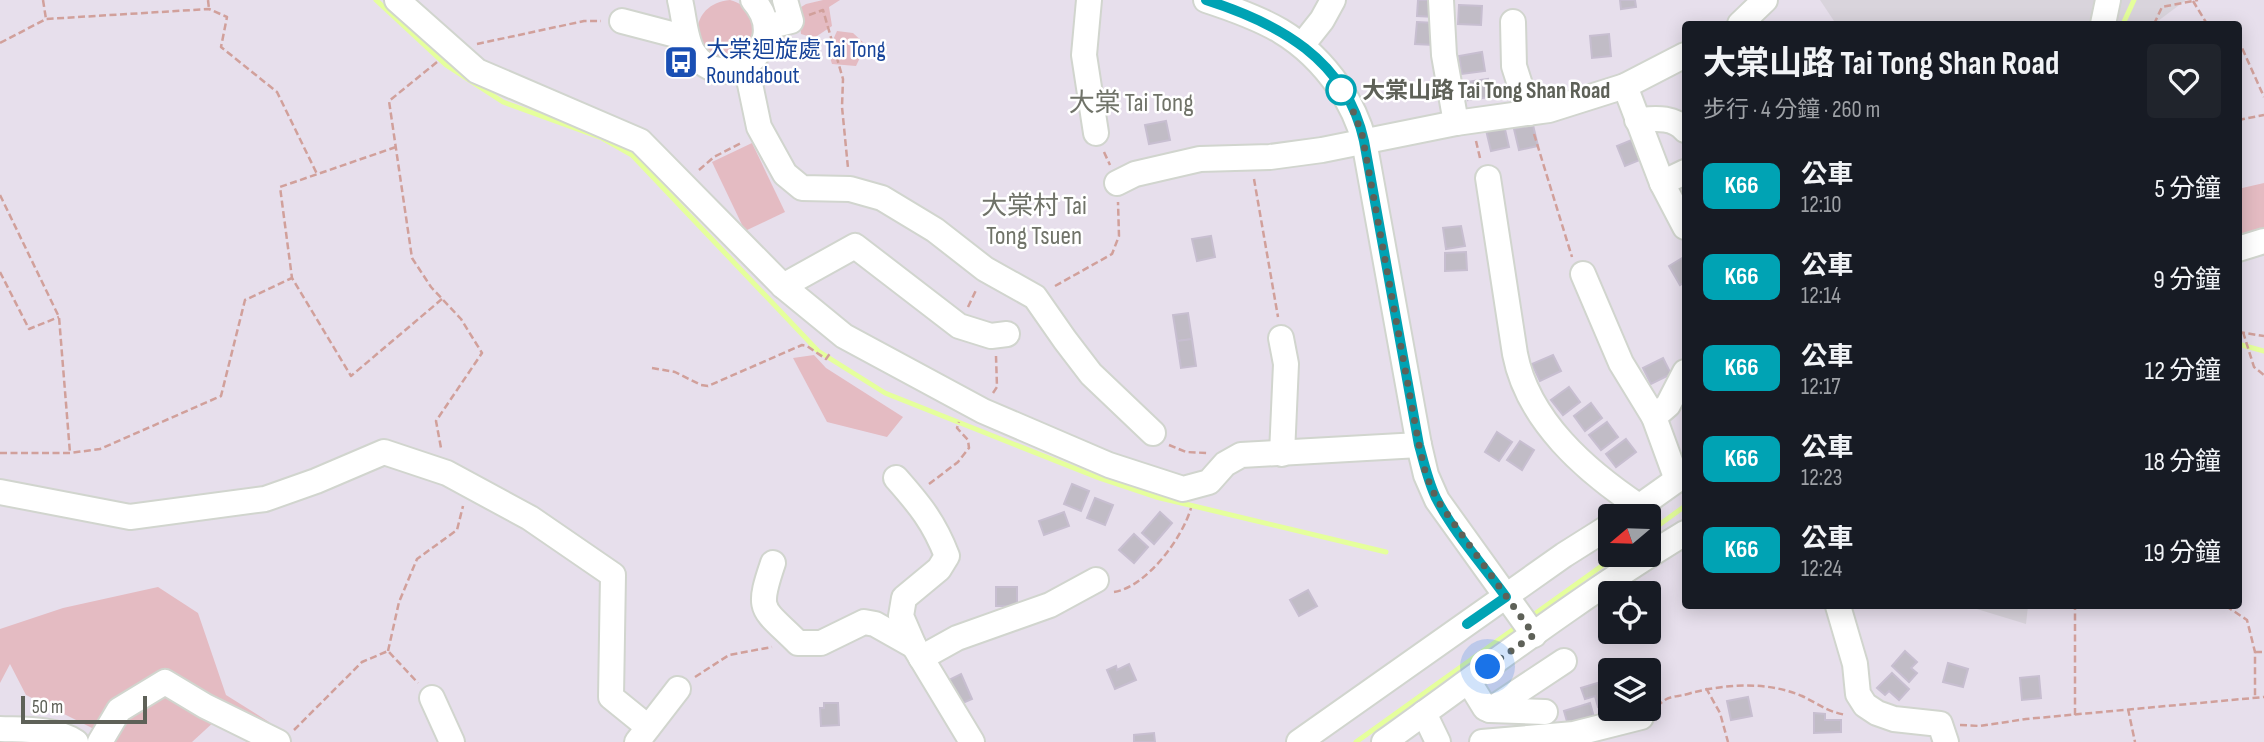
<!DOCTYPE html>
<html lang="zh-TW">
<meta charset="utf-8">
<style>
body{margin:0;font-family:"Sofia Sans Condensed","Noto Sans TC",sans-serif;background:#20242c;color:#f1f3f6;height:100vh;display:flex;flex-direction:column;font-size:26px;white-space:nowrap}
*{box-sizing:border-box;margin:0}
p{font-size:23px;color:#9ea1a6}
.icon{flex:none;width:38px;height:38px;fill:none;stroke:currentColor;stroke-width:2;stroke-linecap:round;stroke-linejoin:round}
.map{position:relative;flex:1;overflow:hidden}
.sheet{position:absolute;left:1682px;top:21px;width:560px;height:588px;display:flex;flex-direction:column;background:#171b24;border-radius:7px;box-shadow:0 4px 18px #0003}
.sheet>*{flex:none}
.badge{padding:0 14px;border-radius:10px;font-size:24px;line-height:46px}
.needle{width:46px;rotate:251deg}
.fabs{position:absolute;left:1598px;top:504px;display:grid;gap:14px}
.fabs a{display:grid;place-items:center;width:63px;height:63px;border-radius:7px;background:#171b24;box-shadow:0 4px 18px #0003;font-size:35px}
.scale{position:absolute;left:21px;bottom:18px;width:126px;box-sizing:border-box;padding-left:7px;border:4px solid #5e6158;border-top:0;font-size:19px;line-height:24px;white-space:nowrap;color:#5e6158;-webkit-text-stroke:5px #fff;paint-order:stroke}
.you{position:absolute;width:35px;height:35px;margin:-18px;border:5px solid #fff;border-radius:50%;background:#1a73e8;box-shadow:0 0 0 10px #1a73e833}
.map>.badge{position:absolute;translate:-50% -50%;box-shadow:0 0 0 4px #fff}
.round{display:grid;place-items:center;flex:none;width:74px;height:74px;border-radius:7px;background:#20242c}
.head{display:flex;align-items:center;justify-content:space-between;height:119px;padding:0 21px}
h1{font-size:33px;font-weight:700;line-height:52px}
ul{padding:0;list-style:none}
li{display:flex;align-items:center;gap:21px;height:91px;padding:0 21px}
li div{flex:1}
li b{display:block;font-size:26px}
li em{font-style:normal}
li .badge{min-width:77px;font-weight:700;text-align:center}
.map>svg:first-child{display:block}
.industrial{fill:#d9d4dc}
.green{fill:#e4bbc2}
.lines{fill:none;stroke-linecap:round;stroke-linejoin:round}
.stream{stroke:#e5ff9c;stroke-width:5}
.building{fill:#c1bcc6;stroke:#c7bed0;stroke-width:2}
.minor-casing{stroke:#d1d5ce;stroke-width:28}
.path{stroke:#d1a09b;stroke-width:2.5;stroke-dasharray:7 3.5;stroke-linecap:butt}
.minor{stroke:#fff;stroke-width:24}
.line-casing{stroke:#fff;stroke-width:16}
.line{stroke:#00a3b4;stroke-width:10}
.walk{stroke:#5e6158;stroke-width:7;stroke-dasharray:0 12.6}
.stop-dot{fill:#fff;stroke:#00a3b4;stroke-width:3.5}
.labels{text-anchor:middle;stroke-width:5;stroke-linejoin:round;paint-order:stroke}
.transit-label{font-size:23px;fill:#164399;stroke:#fff;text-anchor:start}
.stop-label{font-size:23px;font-weight:bold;fill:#5e6158;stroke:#fff;text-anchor:start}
.quarter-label{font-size:26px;fill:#707369;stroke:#fff}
</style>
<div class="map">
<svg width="2264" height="742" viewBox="0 0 2264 742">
<rect width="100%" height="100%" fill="#e7dfec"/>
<g class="industrial">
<path d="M1820,0H2186L2154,24H1836Z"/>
<path d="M1967,606H2028L2026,624Z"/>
</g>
<g class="green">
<path d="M730,0C752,7 754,16 756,36L739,58C734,58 727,60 722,60C689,55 687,4 730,0Z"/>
<path d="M823,0H840L829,7L832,26L814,38L801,34L798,9L806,4Z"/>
<path d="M837,31L853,33L866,45L856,66L832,64L828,51Z"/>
<path d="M752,143L785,212L745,231L712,162Z"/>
<path d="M2264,183V228L2238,235V189Z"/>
<path d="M814,355L826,368L903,417L887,437L827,422L793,358Z"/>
<path d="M158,587L198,613L226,695L269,722L216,720L192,742H109L104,734L26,695L10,664L0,683V629L63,608Z"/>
</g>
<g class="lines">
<g class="stream">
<path d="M376,0L446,65L503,102L602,138L632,155L818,351L885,393L1099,478L1156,497L1386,552"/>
<path d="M2123,24L2134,0"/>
<path d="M2238,344L2264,351"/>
<path d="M1648,533L1685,506"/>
<path d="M1529,618L1617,555"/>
<path d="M1356,742L1518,626"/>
</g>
</g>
<g class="building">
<path d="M1418,0H1436L1435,17L1417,16Z"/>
<path d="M1620,0H1635L1636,7L1621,9Z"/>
<path d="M1459,5L1482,6L1481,25L1458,24Z"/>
<path d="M1417,22L1435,23L1434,45L1415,44Z"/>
<path d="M1609,34L1611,56L1592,58L1590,36Z"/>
<path d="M1482,52L1485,71L1462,74L1459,56Z"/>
<path d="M1488,79L1490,97L1468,100L1466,82Z"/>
<path d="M1166,121L1170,140L1149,144L1145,125Z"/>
<path d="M1504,125L1509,147L1491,151L1486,130Z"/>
<path d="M1533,125L1538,146L1519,150L1514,129Z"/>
<path d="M1634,139L1642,159L1625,166L1617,146Z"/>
<path d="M1461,226L1465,246L1446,249L1443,228Z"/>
<path d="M1211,236L1215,257L1197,261L1192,239Z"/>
<path d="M1466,252L1467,270L1445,271V253Z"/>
<path d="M1684,257L1685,282L1680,285L1669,266Z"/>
<path d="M1188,313L1192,339L1177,341L1173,315Z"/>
<path d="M1192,339L1196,366L1181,368L1177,341Z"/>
<path d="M1553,355L1561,371L1540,381L1532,364Z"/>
<path d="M1663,358L1671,374L1651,384L1643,368Z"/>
<path d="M1569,387L1580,402L1563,415L1551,400Z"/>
<path d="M1591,403L1602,418L1585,431L1574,416Z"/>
<path d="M1607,422L1618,437L1601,450L1589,435Z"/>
<path d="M1497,432L1512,442L1499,461L1485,452Z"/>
<path d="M1626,439L1636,452L1616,467L1606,454Z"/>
<path d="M1520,441L1534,450L1522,470L1507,460Z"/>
<path d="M1072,484L1089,491L1081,511L1064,504Z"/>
<path d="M1095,498L1113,505L1105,525L1087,518Z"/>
<path d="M1064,512L1069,526L1044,535L1039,521Z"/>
<path d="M1160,512L1172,523L1154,544L1142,533Z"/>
<path d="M1134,534L1148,547L1134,563L1119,550Z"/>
<rect x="996" y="587" width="21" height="19"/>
<path d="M1308,590L1317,606L1299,616L1290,600Z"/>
<path d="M1905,651L1917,662L1911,668L1917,673L1909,682L1892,666Z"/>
<path d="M1948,663L1968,669L1963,687L1943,682Z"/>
<path d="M1129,664L1136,680L1115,689L1107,670L1116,666L1117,670Z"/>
<path d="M1892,673L1909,689L1899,700L1889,691L1885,695L1877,688Z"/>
<path d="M961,674L972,699L958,705L947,681Z"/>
<path d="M2039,676L2041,698L2022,700L2020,678Z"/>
<path d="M1604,681L1610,704L1598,707L1595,696L1585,699L1581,688Z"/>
<path d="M1748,697L1752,716L1731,720L1727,701Z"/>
<path d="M824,703H838L839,725L821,726L820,708H824Z"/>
<path d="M1590,703L1594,717L1568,725L1564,711Z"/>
<path d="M1814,713L1825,714V720H1841V732L1814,733Z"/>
<path d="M1154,733L1155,742H1134V735Z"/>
</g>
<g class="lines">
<g class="minor-casing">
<g id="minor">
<path d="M397,0L477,71L640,141L783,286L844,336L983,411L1109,465L1183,489L1209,482L1225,464L1241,455L1419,445"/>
<path d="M680,0C684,16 685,39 693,52C723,99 795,47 753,0"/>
<path d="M1089,0L1084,55L1096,133"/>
<path d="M1206,0C1264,19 1303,35 1339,87C1350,103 1359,122 1364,141L1419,445L1426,475L1437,500L1534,635"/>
<path d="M1441,0L1444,55L1456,123"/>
<path d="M622,21L687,38"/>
<path d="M1513,22L1514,66L1529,113"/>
<path d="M1740,24L1765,0"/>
<path d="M2103,24L2108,0"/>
<path d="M766,27L791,21L785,0"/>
<path d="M1303,44L1322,20L1333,0"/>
<path d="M746,65L759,127L785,174L802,188L850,189L882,198L935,230L985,269L1035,297L1065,340L1091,374L1153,433"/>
<path d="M1625,86L1662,183L1685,227"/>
<path d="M1637,120C1654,119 1673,116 1685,130"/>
<path d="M1488,178L1515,354C1528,421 1586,471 1640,507"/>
<path d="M1117,183L1135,174L1200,159L1270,157L1322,150L1456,123L1549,110L1625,86L1685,55"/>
<path d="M1662,183L1685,172"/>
<path d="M2238,249L2264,241"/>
<path d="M1583,274L1621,363L1654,417L1677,480"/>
<path d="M783,286L855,246L959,326L991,336L1007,334"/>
<path d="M1281,338L1286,364L1282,454"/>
<path d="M1654,417L1668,405L1685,372"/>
<path d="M896,478C919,504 934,522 947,556L939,569L904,598L901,616L914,646L972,742"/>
<path d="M0,492L130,517L265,499L316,481L384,452L447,473L530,518L613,575L611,697L648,727"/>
<path d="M1626,516L1685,474"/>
<path d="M773,563C756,613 762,607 798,643H821L864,622L875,624L914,646"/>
<path d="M1838,606L1855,664L1858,694L1865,705L1877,713L1894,719L1940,724L1946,742"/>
<path d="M921,658L957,638L1050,605L1096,580"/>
<path d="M1469,682L1485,708L1490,710L1545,712"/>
<path d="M432,698L452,742"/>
<path d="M1490,710L1564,661"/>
<path d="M1424,713L1438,742"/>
<path d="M0,729C25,730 54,728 76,742"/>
<path d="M100,742L119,710L165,682L205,706L278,742"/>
<path d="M637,742L678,689"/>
<path d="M1299,742L1564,555L1610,526"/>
<path d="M1384,742C1483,671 1581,596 1685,533"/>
<path d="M1482,742L1574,734L1641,717"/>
</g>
</g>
<g class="path">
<path d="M43,0L46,19"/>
<path d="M208,0L209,9"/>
<path d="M2193,1L2207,24"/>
<path d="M809,15L823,10L843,79L842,107L848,168"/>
<path d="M2154,24L2162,7L2198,0"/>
<path d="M2238,39L2264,97"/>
<path d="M0,43L46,19L209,9L227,17L221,47L277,92L317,174"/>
<path d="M477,44L584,21H601"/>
<path d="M437,62L389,101L412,258L431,287L461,319L482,353L436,421L441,448"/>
<path d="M2238,120L2264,115"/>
<path d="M1534,134L1572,257"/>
<path d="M1476,141L1480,158"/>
<path d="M396,147L280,187L292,278L351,376L442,299"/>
<path d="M1104,152L1110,165"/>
<path d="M699,170L714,157L743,142"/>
<path d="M1254,179L1278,317"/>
<path d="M0,195L59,317L70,453"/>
<path d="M0,272L29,329L59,317"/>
<path d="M1055,286L1112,254L1119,236L1118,202"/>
<path d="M968,307L977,288"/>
<path d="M2238,332L2264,336"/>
<path d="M2243,332L2254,367L2264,375"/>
<path d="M652,368L675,372L701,385L708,386L802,345L807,346L826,359L831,352"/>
<path d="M993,393L997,387L996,356"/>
<path d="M1169,445L1186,452L1207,453"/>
<path d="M0,453H70L100,449L221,396L245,300L292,278"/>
<path d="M929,484L958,462L969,448L968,440L957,428L959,422"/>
<path d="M1114,592C1146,587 1182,539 1191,508"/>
<path d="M2226,606L2247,620L2255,652V698"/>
<path d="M388,651L399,602L417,559L457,530L463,506"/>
<path d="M2255,652H2264"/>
<path d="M695,677L729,655L772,647"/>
<path d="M1706,688L1720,713L1728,742"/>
<path d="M1657,707C1668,694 1676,698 1691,693C1726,684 1767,681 1802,696C1819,704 1825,711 1846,715"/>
<path d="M2128,709L2135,742"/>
<path d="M2075,715V606"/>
<path d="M1960,725L1980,726L2026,719L2264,697"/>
<path d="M294,730L362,662L388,651L418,683"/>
</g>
<use href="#minor" class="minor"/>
</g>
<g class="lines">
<g class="line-casing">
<path id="line" d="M1206,0C1278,23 1346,59 1364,141L1419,445C1424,463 1428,481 1436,498C1454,533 1483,565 1506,597L1467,624"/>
</g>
<use href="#line" class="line"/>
<path class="walk" d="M1341,90L1354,113L1362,134L1419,445L1426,475L1437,500L1534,635L1488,667"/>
</g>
<defs>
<g id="bus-square" transform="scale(1.75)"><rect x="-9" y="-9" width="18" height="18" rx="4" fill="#1a4fb4" stroke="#fff"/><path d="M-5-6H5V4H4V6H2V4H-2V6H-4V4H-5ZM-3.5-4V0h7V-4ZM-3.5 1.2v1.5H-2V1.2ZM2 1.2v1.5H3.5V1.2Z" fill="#fff"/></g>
</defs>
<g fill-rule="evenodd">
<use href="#bus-square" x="681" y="62"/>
</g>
<circle class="stop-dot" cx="1341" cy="90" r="14"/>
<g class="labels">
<g class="transit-label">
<text x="706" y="57">大棠迴旋處 Tai Tong<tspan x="706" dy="26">Roundabout</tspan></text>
</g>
<g class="stop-label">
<text x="1362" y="98">大棠山路 Tai Tong Shan Road</text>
</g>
<g class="quarter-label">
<text x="1131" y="111">大棠 Tai Tong</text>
<text x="1034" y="214">大棠村 Tai<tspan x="1034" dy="30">Tong Tsuen</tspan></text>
</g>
</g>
</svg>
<div class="fabs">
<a><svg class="needle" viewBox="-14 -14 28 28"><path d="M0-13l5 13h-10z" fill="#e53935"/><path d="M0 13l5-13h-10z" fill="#9ea1a6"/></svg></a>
<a><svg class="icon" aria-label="locate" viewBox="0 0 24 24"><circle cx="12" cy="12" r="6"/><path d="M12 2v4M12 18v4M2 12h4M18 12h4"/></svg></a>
<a><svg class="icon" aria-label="layers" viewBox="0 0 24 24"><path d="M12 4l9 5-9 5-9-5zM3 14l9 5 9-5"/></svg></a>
</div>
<div class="scale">50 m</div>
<div class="you" style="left:1488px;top:667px"></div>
<section class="sheet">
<div class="head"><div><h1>大棠山路 Tai Tong Shan Road</h1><p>步行 · 4 分鐘 · 260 m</p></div><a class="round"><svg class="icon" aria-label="heart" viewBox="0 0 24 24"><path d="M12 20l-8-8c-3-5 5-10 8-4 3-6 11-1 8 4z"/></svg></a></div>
<ul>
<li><span class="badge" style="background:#00a3b4;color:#fff">K66</span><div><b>公車</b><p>12:10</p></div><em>5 分鐘</em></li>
<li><span class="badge" style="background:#00a3b4;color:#fff">K66</span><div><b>公車</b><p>12:14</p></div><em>9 分鐘</em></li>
<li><span class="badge" style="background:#00a3b4;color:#fff">K66</span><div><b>公車</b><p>12:17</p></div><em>12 分鐘</em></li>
<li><span class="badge" style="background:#00a3b4;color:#fff">K66</span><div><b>公車</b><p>12:23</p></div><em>18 分鐘</em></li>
<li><span class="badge" style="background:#00a3b4;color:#fff">K66</span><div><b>公車</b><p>12:24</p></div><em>19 分鐘</em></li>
</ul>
</section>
</div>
